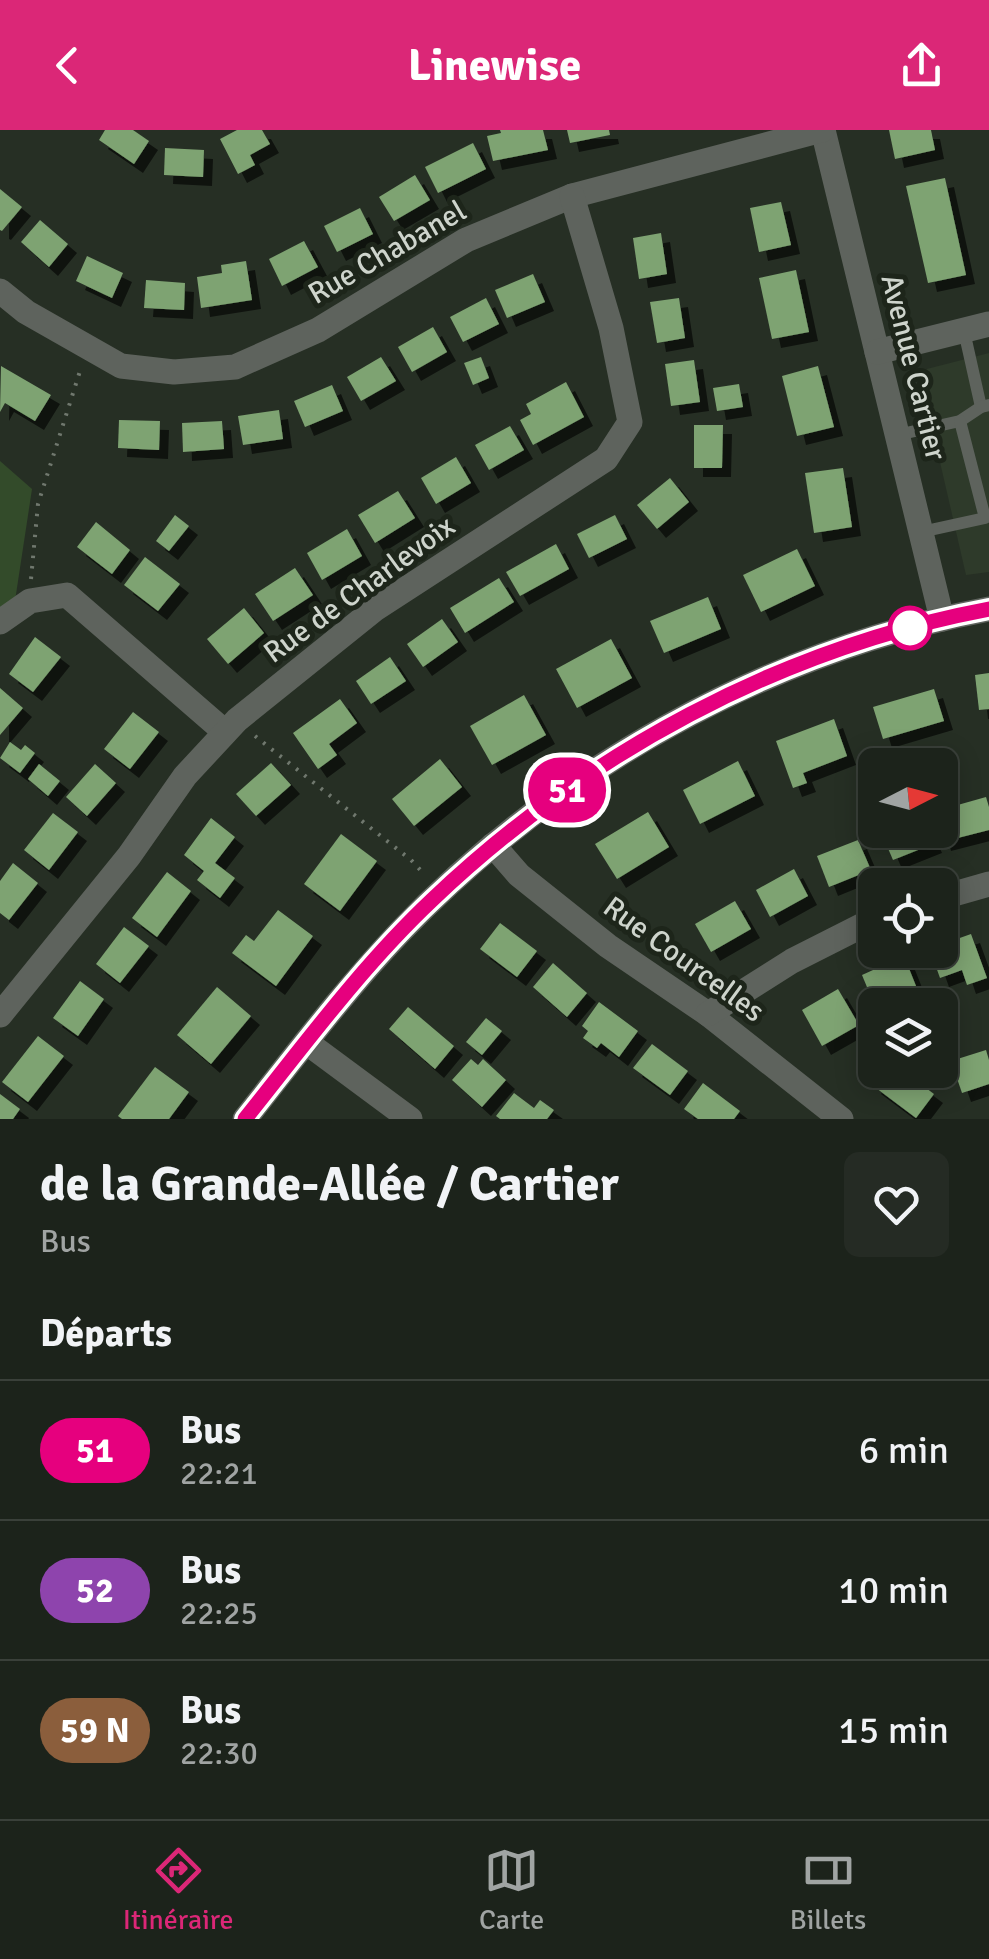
<!DOCTYPE html>
<html lang="fr">
<meta charset="utf-8">
<style>
body{margin:0;font-family:Signika,sans-serif;background:#252b24;color:#f1f3f6;height:100vh;display:flex;flex-direction:column;font-size:38px;white-space:nowrap}
*{box-sizing:border-box;margin:0}
p{font-size:32px;color:#a0a4a3}
.icon{flex:none;width:55px;height:55px;fill:none;stroke:currentColor;stroke-width:2;stroke-linecap:round;stroke-linejoin:round}
.map{position:relative;height:989px;overflow:hidden}
.side{display:flex;flex-direction:column;background:#1c231b;flex:1}
.side>*{flex:none}
.badge{padding:0 20px;border-radius:32px;font-size:35px;line-height:65px}
.needle{width:65px;rotate:84deg}
.buttons{position:absolute;left:858px;top:618px;display:grid;gap:20px}
.buttons a{display:grid;place-items:center;width:100px;height:100px;border-radius:15px;background:#1c231b;box-shadow:0 5px 25px #0003,0 0 0 2px #3a403a;font-size:50px}
.map>.badge{position:absolute;translate:-50% -50%;box-shadow:0 0 0 5px #fff}
h2{padding:0 40px;font-size:38px;line-height:90px}
.round{display:grid;place-items:center;flex:none;width:105px;height:105px;border-radius:15px;background:#252b24}
.overview{display:flex;align-items:center;justify-content:space-between;height:170px;padding:0 40px}
h1{font-size:48px;font-weight:800;line-height:75px}
ul{padding:0;list-style:none}
li{display:flex;align-items:center;gap:30px;height:140px;padding:0 40px;border-top:2px solid #3a403a}
li div{flex:1}
li b{display:block;font-size:38px}
li em{font-style:normal}
li .badge{min-width:110px;font-weight:700;text-align:center}
header{display:flex;justify-content:space-between;align-items:center;height:130px;padding:0 40px;background:#db2777;color:#fff;font-size:45px;font-weight:800}
.dock{display:flex;justify-content:space-around;align-items:center;height:140px;border-top:2px solid #3a403a;background:#1c231b;font-size:28px;color:#a0a4a3}
.dock a{display:grid;justify-items:center;gap:5px}
.dock .on{color:#db2777}
.map>svg:first-child{display:block}
.built{fill:#2e3a2a}
.green{fill:#334b2a}
.building{fill:#7ea372;filter:url(#shadow)}
.lines{fill:none;stroke-linecap:round;stroke-linejoin:round}
.path{stroke:#70786e;stroke-width:4;stroke-dasharray:2.5 8;stroke-linecap:butt}
.service{stroke:#5e635d;stroke-width:12}
.minor{stroke:#5e635d;stroke-width:25}
.tertiary{stroke:#5e635d;stroke-width:25}
.line-casing{stroke:#fff;stroke-width:22}
.line{stroke:#e6007e;stroke-width:15}
.stop-dot{fill:#fff;stroke:#e6007e;stroke-width:5}
.labels{text-anchor:middle;stroke-width:10;stroke-linejoin:round;paint-order:stroke}
.street-label{font-size:30px;fill:#ced4cc;stroke:#1d251a}
</style>
<header><svg class="icon" aria-label="back" viewBox="0 0 24 24"><path d="M15 5l-7 7 7 7"/></svg>Linewise<svg class="icon" aria-label="share" viewBox="0 0 24 24"><path d="M12 15V3M7 8l5-5 5 5M5 13v7h14v-7"/></svg></header>
<div class="map">
<svg width="989" height="989" viewBox="0 0 989 989">
<defs>
<filter id="shadow"><feDropShadow dx="9" dy="9" stdDeviation="0" flood-color="#0009"/></filter>
</defs>
<rect width="100%" height="100%" fill="#262f24"/>
<path class="built" d="M989,223V442L966,445L919,241Z"/>
<path class="green" d="M0,331L32,359L15,471L0,490Z"/>
<g class="building">
<path d="M105,0H133L149,11L134,34L99,10Z"/>
<path d="M237,0H262L270,14L250,25L255,35L238,44L220,9Z"/>
<path d="M500,0H543L548,20L493,31L487,6L501,3Z"/>
<path d="M567,0H609L610,5L570,13Z"/>
<path d="M889,0H931L935,20L895,29Z"/>
<path d="M473,13L486,39L438,63L425,37Z"/>
<path d="M165,18L204,20L203,47L164,45Z"/>
<path d="M415,45L430,70L394,91L379,67Z"/>
<path d="M945,48L966,145L928,153L906,56Z"/>
<path d="M0,59L22,77L2,101L0,100Z"/>
<path d="M781,72L791,115L759,122L750,78Z"/>
<path d="M360,78L373,104L337,122L324,96Z"/>
<path d="M40,90L68,114L49,137L21,112Z"/>
<path d="M661,103L667,144L639,149L633,108Z"/>
<path d="M304,111L318,137L282,156L269,129Z"/>
<path d="M87,126L123,143L112,168L76,151Z"/>
<path d="M246,131L252,170L201,178L197,147L222,143L221,135Z"/>
<path d="M796,140L809,202L772,209L759,148Z"/>
<path d="M533,144L545,172L507,188L495,160Z"/>
<path d="M146,150L185,153L184,180L144,178Z"/>
<path d="M486,168L499,194L463,212L450,187Z"/>
<path d="M679,168L685,208L657,213L650,172Z"/>
<path d="M433,197L447,222L412,242L398,217Z"/>
<path d="M381,227L396,251L361,271L347,247Z"/>
<path d="M481,227L489,248L473,255L464,233Z"/>
<path d="M694,230L700,272L671,276L665,234Z"/>
<path d="M1,236L51,265L35,291L5,273L0,282Z"/>
<path d="M818,236L834,297L797,306L782,246Z"/>
<path d="M566,252L584,287L533,315L520,290L531,284L526,274Z"/>
<path d="M739,254L743,277L717,281L713,258Z"/>
<path d="M332,255L343,281L305,297L294,271Z"/>
<path d="M279,280L283,309L243,315L238,286Z"/>
<path d="M119,290L160,291L159,320L118,318Z"/>
<path d="M222,291L224,319L183,322L182,293Z"/>
<path d="M694,295H723L722,338H694Z"/>
<path d="M510,296L524,320L489,340L475,315Z"/>
<path d="M456,327L471,353L436,374L421,348Z"/>
<path d="M843,338L852,397L814,403L805,343Z"/>
<path d="M670,348L689,372L657,399L637,375Z"/>
<path d="M398,361L415,388L375,413L358,385Z"/>
<path d="M175,385L189,396L169,421L156,411Z"/>
<path d="M615,385L627,409L589,428L577,404Z"/>
<path d="M96,392L130,420L112,444L77,417Z"/>
<path d="M347,399L362,426L322,450L307,423Z"/>
<path d="M556,414L569,439L520,466L506,442Z"/>
<path d="M797,419L815,456L761,482L743,445Z"/>
<path d="M145,427L180,454L158,481L124,455Z"/>
<path d="M295,438L313,465L273,491L255,464Z"/>
<path d="M499,448L514,472L465,503L450,478Z"/>
<path d="M708,467L721,499L664,523L650,491Z"/>
<path d="M244,478L264,503L228,534L207,509Z"/>
<path d="M442,489L458,512L423,537L407,514Z"/>
<path d="M35,507L61,527L33,562L9,544Z"/>
<path d="M611,509L632,548L577,578L556,539Z"/>
<path d="M390,527L406,551L371,574L356,551Z"/>
<path d="M989,543V579L979,580L975,545Z"/>
<path d="M0,558L23,578L0,605Z"/>
<path d="M934,559L944,591L883,609L873,577Z"/>
<path d="M524,565L546,605L492,635L470,596Z"/>
<path d="M340,569L357,593L329,614L337,625L318,639L293,603Z"/>
<path d="M133,582L159,602L130,639L104,619Z"/>
<path d="M834,589L847,626L803,643L807,653L793,658L776,611Z"/>
<path d="M10,612L21,620L25,615L35,623L20,643L0,628Z"/>
<path d="M440,629L462,657L414,696L392,669Z"/>
<path d="M738,631L755,666L700,694L683,660Z"/>
<path d="M271,633L291,655L256,686L236,664Z"/>
<path d="M39,634L60,651L48,666L28,649Z"/>
<path d="M95,634L116,653L87,686L66,667Z"/>
<path d="M986,667L989,677V700L942,712L939,700L940,680Z"/>
<path d="M648,682L669,717L617,749L595,714Z"/>
<path d="M53,683L78,702L49,740L24,720Z"/>
<path d="M211,688L235,707L215,733L235,748L220,768L197,750L204,741L184,725Z"/>
<path d="M885,700H927L933,714L893,730L881,702Z"/>
<path d="M341,704L377,731L340,781L304,754Z"/>
<path d="M858,710L871,740L829,757L817,726Z"/>
<path d="M13,733L38,753L9,790L0,783V751Z"/>
<path d="M794,739L808,766L770,787L756,760Z"/>
<path d="M167,742L191,761L157,807L132,788Z"/>
<path d="M735,771L751,799L711,822L695,794Z"/>
<path d="M278,780L313,806L276,856L232,823L246,805L254,811Z"/>
<path d="M500,793L537,821L517,847L480,819Z"/>
<path d="M124,797L149,816L120,853L96,834Z"/>
<path d="M971,804L987,848L967,855L962,840L940,848L930,820H940V815Z"/>
<path d="M904,826L916,856L874,874L862,845Z"/>
<path d="M553,833L587,863L567,887L533,857Z"/>
<path d="M80,851L104,869L78,906L53,888Z"/>
<path d="M217,857L251,886L211,934L177,905Z"/>
<path d="M838,859L859,895L822,916L802,880Z"/>
<path d="M599,872L638,901L619,927L601,913L597,918L583,908L588,901L582,896Z"/>
<path d="M408,877L454,916L435,939L389,899Z"/>
<path d="M486,888L502,901L482,925L466,912Z"/>
<path d="M38,906L64,926L28,972L2,952Z"/>
<path d="M652,914L688,941L670,965L633,938Z"/>
<path d="M986,920L989,930V954L962,963L951,931Z"/>
<path d="M471,929L478,935L483,929L506,950L482,977L452,950Z"/>
<path d="M155,937L189,962L169,989H122L118,986Z"/>
<path d="M883,940H902L934,964L916,988L872,955Z"/>
<path d="M703,953L740,981L734,989H698L684,979Z"/>
<path d="M514,963L534,978L540,970L554,980L547,989H500L496,986Z"/>
<path d="M0,964L20,979L13,989H0Z"/>
</g>
<g class="lines">
<g class="path">
<path d="M31,449L38,374L80,241"/>
<path d="M255,606L411,730L425,745"/>
</g>
<g class="service">
<path d="M964,201L981,277"/>
<path d="M897,305L960,291L981,277L989,275"/>
<path d="M921,402L985,388L960,291"/>
</g>
<g class="minor">
<path d="M823,0L942,489"/>
<path d="M0,161L26,182L121,236L174,242L235,237L318,200L466,110L572,66L822,0"/>
<path d="M877,222L989,194"/>
<path d="M0,492L30,471L67,465L225,602"/>
<path d="M493,715L519,745L608,816L708,884L841,989"/>
<path d="M940,768L989,754"/>
<path d="M708,884L792,831L875,789"/>
<path d="M0,885L129,726L185,646L237,590L375,479L606,329L630,292L611,198L572,66"/>
<path d="M306,912L410,989"/>
</g>
<path class="tertiary" d="M245,989C295,926 344,861 400,802C556,639 767,521 989,479"/>
</g>
<g class="lines">
<g class="line-casing">
<path id="line" d="M245,989C305,914 362,836 432,770C585,624 781,518 989,479"/>
</g>
<use href="#line" class="line"/>
</g>
<circle class="stop-dot" cx="910" cy="498" r="20"/>
<g class="labels">
<g class="street-label">
<text transform="translate(387 122) rotate(-30)" y="10">Rue Chabanel</text>
<text transform="translate(914 237) rotate(76)" y="10">Avenue Cartier</text>
<text transform="translate(359 459) rotate(-36)" y="10">Rue de Charlevoix</text>
<text transform="translate(684 829) rotate(36)" y="10">Rue Courcelles</text>
</g>
</g>
</svg>
<div class="buttons">
<a><svg class="needle" viewBox="-14 -14 28 28"><path d="M0-13l5 13h-10z" fill="#e53935"/><path d="M0 13l5-13h-10z" fill="#a0a4a3"/></svg></a>
<a><svg class="icon" aria-label="locate" viewBox="0 0 24 24"><circle cx="12" cy="12" r="6"/><path d="M12 2v4M12 18v4M2 12h4M18 12h4"/></svg></a>
<a><svg class="icon" aria-label="layers" viewBox="0 0 24 24"><path d="M12 4l9 5-9 5-9-5zM3 14l9 5 9-5"/></svg></a>
</div>
<b class="badge" style="left:567px;top:660px;background:#e6007e;color:#fff">51</b>
</div>
<section class="side">
<div class="overview"><div><h1>de la Grande-Allée / Cartier</h1><p>Bus</p></div><a class="round"><svg class="icon" aria-label="heart" viewBox="0 0 24 24"><path d="M12 20l-8-8c-3-5 5-10 8-4 3-6 11-1 8 4z"/></svg></a></div>
<h2>Départs</h2>
<ul>
<li><span class="badge" style="background:#e6007e;color:#fff">51</span><div><b>Bus</b><p>22:21</p></div><em>6 min</em></li>
<li><span class="badge" style="background:#8e44ad;color:#fff">52</span><div><b>Bus</b><p>22:25</p></div><em>10 min</em></li>
<li><span class="badge" style="background:#8b5e3c;color:#fff">59 N</span><div><b>Bus</b><p>22:30</p></div><em>15 min</em></li>
</ul>
</section>
<nav class="dock">
<a class="on"><svg class="icon" aria-label="directions" viewBox="0 0 24 24"><path d="M12 3l9 9-9 9-9-9zM9 14v-3h6M13 9l2 2-2 2"/></svg>Itinéraire</a>
<a><svg class="icon" aria-label="map" viewBox="0 0 24 24"><path d="M3 6l6-2 6 2 6-2v14l-6 2-6-2-6 2zM9 4v14M15 6v14"/></svg>Carte</a>
<a><svg class="icon" aria-label="tickets" viewBox="0 0 24 24"><path d="M3 7h18v10H3zM15 7v10"/></svg>Billets</a>
</nav>
